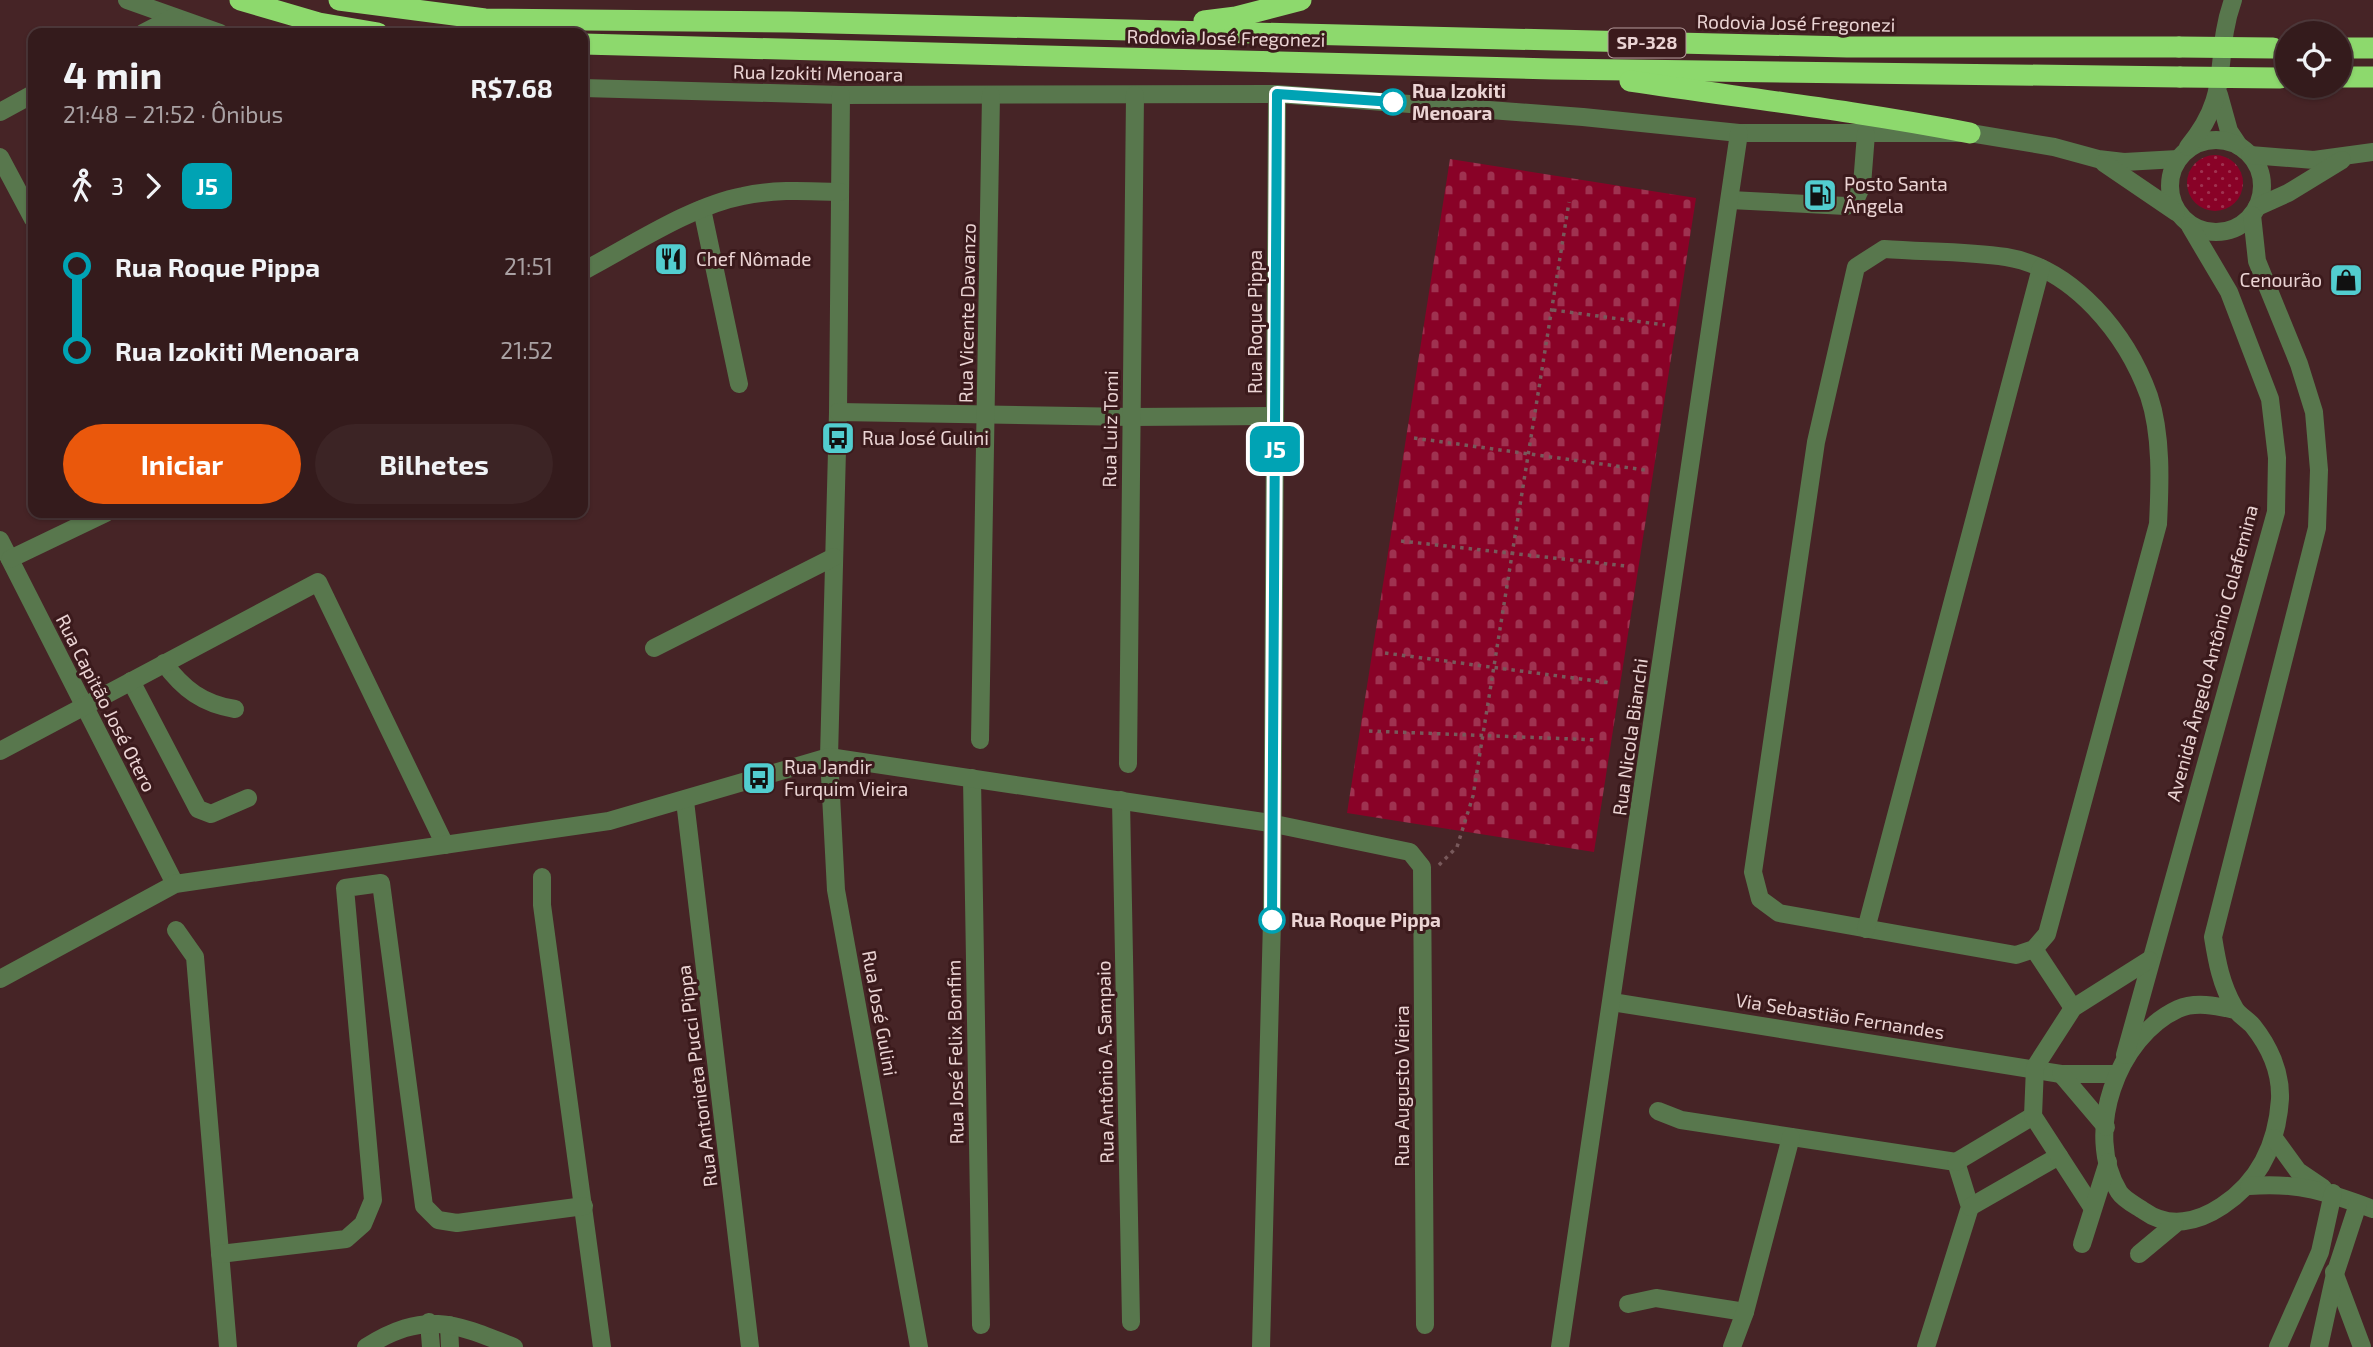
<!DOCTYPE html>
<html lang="pt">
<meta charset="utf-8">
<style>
body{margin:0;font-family:"Exo 2",sans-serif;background:#3c2425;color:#f1f3f6;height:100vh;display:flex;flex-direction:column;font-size:26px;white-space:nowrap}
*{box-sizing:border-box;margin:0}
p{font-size:23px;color:#a9a1a3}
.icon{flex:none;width:38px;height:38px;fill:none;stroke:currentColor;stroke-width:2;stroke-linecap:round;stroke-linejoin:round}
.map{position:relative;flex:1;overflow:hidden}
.drawer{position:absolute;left:28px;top:28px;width:560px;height:490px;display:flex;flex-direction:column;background:#341b1c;border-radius:14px;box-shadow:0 2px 5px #0004,0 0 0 2px #4e393b}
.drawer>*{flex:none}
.badge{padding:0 14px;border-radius:10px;font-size:24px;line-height:46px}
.buttons{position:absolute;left:2275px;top:21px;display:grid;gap:14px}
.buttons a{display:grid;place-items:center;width:77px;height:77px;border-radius:50%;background:#341b1c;box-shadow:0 2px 5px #0004,0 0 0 2px #4e393b;font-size:35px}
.map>.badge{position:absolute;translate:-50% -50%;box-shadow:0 0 0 4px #fff}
.legs{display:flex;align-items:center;gap:10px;height:77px;padding:0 35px;font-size:23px}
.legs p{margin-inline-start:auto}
.overview{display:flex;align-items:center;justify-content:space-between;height:119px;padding:0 35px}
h1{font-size:38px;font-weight:700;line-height:52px}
.cta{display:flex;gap:14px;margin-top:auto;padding:14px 35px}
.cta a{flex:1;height:80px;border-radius:42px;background:#ea580c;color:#fff;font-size:28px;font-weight:700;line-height:80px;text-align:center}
.cta a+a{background:#3c2425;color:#f1f3f6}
ul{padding:0 35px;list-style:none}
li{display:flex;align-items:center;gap:24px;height:84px;font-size:26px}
li i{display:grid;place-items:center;width:10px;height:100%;margin:0 9px;background:currentColor}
li i::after{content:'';width:18px;height:18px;margin:-9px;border:5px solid;border-radius:50%;background:#341b1c}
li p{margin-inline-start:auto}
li:first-child i{background:linear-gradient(#0000 50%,currentColor 0)}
li:last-child i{background:linear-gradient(currentColor 50%,#0000 0)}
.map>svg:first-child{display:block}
.grass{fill:url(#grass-dots)}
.cemetery{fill:url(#cemetery-stones)}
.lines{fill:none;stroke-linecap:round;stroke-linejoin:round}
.path{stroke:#78595b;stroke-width:3.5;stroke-dasharray:3.5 5;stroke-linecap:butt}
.minor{stroke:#58774d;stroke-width:18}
.highway{stroke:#8dd96d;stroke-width:21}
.highway-bridge{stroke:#8dd96d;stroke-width:21}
.line-1-casing{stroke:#fff;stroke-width:16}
.line-1{stroke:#00a3b4;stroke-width:10}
.stop-1-dot{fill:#fff;stroke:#00a3b4;stroke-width:3.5}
.labels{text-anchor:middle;stroke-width:6;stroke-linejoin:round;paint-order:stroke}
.shield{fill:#3b1a1c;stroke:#b69c9d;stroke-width:2}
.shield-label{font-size:18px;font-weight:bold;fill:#ebd4d4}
.street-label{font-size:19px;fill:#ebd4d4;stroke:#3b1a1c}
.stop-label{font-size:19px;font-weight:bold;fill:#ebd4d4;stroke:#3b1a1c;text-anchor:start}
.poi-label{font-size:19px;fill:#ebd4d4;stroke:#3b1a1c;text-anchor:start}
</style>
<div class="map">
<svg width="2373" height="1347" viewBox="0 0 2373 1347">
<defs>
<pattern id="grass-dots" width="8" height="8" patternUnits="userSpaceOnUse" patternTransform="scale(1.75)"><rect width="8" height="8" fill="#890227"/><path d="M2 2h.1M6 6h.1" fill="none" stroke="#9f3250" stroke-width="1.8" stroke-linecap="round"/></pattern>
<pattern id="cemetery-stones" width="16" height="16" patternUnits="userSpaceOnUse" patternTransform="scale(1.75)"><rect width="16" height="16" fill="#890227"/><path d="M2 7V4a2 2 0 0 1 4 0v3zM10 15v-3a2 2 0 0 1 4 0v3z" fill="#9f3250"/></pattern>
</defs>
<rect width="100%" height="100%" fill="#462426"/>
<circle class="grass" cx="2215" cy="183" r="28"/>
<path class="cemetery" d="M1450,159L1696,198L1594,852L1347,813Z"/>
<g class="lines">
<g class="path">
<path d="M1553,310L1665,325"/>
<path d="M1414,438L1645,470"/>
<path d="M1401,541L1626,566"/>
<path d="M1385,653L1611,683"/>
<path d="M1369,731L1598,740"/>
<path d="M1439,865L1457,847L1473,796L1569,202"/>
</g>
<g class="minor">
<path d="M127,0L220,33"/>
<path d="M143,33L174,17"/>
<path d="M583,88L841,95L1277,94L1583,117L1739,133H1970L2054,147L2098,159L2124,162L2178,159"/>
<path d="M841,95L838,412L829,757L836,890L919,1347"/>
<path d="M2219,95L2229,131L2239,146"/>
<path d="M0,112L33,94"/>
<circle cx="2216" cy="186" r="46"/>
<path d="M2188,147C2234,92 2212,59 2233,0"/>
<path d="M2250,155L2314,160L2373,152"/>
<path d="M0,157L33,219"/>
<path d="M2104,163L2176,212"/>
<path d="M1730,200L1846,206L1854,203L1862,185L1866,134"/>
<path d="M2257,207L2288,193L2342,160"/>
<path d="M702,209L739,384"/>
<path d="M1884,249C1924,252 1966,251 2006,257C2074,268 2127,335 2149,396C2162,435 2160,484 2158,524L2047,934L2034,949L2016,955L1779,913L1760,899L1753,872L1816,442L1856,267Z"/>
<path d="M583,271C631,246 690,206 743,196C775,189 807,191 840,192"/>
<path d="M838,412L1132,417L1275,416"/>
<path d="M0,540L175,884"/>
<path d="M10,559L106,513"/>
<path d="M654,648L834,557"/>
<path d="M164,663C183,689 203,704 235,709"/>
<path d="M131,681L198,809L211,814L248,798"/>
<path d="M980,740L991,95"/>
<path d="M0,751L318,582L445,845"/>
<path d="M1128,764L1135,95"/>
<path d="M972,778L981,1325"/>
<path d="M1121,800L1131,1322"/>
<path d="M685,801L750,1347"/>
<path d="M542,877V905L602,1347"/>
<path d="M1866,929L2041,268"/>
<path d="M176,930L195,957L228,1347"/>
<path d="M2034,949L2073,1008"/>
<path d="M0,979L175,884L609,821L829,757L1270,823L1410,852L1422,867L1425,1325"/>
<path d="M1612,1002L2061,1074H2116"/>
<path d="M2235,1010C2217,1006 2196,1001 2178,1009C2117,1037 2083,1133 2119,1192C2124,1200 2137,1206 2144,1211C2169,1229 2198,1222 2222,1206C2260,1181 2277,1144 2280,1099C2281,1072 2269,1046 2253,1026C2247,1019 2238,1015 2234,1007C2221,984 2217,962 2213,937L2317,528L2319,470L2314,412L2299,364L2257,261L2252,215"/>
<path d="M2125,1055L2276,512L2277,458L2270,399L2229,292L2190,226"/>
<path d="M2061,1074L2106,1127"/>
<path d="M1658,1111L1681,1120L1956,1162L1970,1207L1926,1347"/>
<path d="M2274,1138L2298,1171L2323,1188"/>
<path d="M1956,1162L2033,1116"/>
<path d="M2249,1186C2300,1182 2327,1192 2373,1209"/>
<path d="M1970,1207L2059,1156"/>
<path d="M2092,1207L2033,1116L2035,1067L2073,1008L2149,960"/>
<path d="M2082,1244L2108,1162"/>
<path d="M220,1254L346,1239L363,1224L373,1200L345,888L381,883L424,1206L438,1220L457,1223L584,1206"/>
<path d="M2139,1254L2175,1224"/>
<path d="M2334,1272L2362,1347"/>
<path d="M1628,1304L1656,1298L1745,1312"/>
<path d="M429,1322L431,1347"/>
<path d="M449,1325L450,1347"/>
<path d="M366,1347C425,1310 454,1323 514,1347"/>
<path d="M1261,1347L1272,920L1277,94"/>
<path d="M1560,1347L1739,133"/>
<path d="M1732,1347L1745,1312L1791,1137"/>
<path d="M2278,1347L2320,1252L2333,1193"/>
<path d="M2319,1347L2335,1274L2358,1204"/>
</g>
<g class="highway">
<path d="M240,0L319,23L378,33"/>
<path d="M339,0L485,19L789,22L1847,47H2179"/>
<path d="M1204,21L1236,17L1301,0"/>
<path d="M583,44L1552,69L2180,77"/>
<path d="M2340,48H2373"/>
<path d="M2340,77H2373"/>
<path d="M1630,81C1744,98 1857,111 1970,133"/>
</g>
<g class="highway-bridge">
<path d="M2179,47L2273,48"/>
<path d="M2180,77L2280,78"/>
</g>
</g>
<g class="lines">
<g class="line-1-casing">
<path id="line-1" d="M1272,920L1277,94L1393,102"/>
</g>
<use href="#line-1" class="line-1"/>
</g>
<defs>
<g id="fuel-square" transform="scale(1.75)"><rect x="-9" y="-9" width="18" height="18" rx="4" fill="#52cdcf" stroke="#3b1a1c"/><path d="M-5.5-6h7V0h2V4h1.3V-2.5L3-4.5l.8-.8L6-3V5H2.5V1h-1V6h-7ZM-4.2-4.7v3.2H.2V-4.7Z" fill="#111"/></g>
<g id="restaurant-square" transform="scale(1.75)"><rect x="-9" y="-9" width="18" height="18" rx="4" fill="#52cdcf" stroke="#3b1a1c"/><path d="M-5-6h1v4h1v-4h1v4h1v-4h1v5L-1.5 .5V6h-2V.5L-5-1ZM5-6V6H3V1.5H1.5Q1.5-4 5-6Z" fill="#111"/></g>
<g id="shop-square" transform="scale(1.75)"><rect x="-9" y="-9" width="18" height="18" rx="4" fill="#52cdcf" stroke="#3b1a1c"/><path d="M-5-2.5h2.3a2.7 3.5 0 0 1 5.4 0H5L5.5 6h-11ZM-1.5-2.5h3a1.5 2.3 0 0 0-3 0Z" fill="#111"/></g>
<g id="bus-square" transform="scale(1.75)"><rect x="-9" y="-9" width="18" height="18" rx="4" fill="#52cdcf" stroke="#3b1a1c"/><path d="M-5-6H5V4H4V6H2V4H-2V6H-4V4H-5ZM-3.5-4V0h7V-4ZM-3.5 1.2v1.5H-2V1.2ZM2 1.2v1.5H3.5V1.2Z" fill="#111"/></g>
</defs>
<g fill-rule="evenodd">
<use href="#fuel-square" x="1820" y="195"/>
<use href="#restaurant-square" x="671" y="259"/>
<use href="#shop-square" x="2346" y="280"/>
<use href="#bus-square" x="838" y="438"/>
<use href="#bus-square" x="759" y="778"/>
</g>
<g class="stop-1-dot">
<circle cx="1393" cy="102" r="12"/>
<circle cx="1272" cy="920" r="12"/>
</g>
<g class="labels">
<rect class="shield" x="1608.5" y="28.5" width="77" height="29" rx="5"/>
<g class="shield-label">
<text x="1647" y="49">SP-328</text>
</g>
<g class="street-label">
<text transform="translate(1796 23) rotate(1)" y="7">Rodovia José Fregonezi</text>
<text transform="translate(1226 38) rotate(1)" y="7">Rodovia José Fregonezi</text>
<text transform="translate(818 73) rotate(1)" y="7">Rua Izokiti Menoara</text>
<text transform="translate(967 313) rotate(-89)" y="7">Rua Vicente Davanzo</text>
<text transform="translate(1255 322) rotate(-90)" y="7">Rua Roque Pippa</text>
<text transform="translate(1110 429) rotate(-89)" y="7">Rua Luiz Tomi</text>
<text transform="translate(2212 653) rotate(-75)" y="7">Avenida Ângelo Antônio Colafemina</text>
<text transform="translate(106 703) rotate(63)" y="7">Rua Capitão José Otero</text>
<text transform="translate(1630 737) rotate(-82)" y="7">Rua Nicola Bianchi</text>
<text transform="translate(880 1013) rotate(80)" y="7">Rua José Gulini</text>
<text transform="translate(1840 1016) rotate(9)" y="7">Via Sebastião Fernandes</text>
<text transform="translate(955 1052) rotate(-91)" y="7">Rua José Felix Bonfim</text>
<text transform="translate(1105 1062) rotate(-91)" y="7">Rua Antônio A. Sampaio</text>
<text transform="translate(697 1076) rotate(-97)" y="7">Rua Antonieta Pucci Pippa</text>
<text transform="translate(1402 1086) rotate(-90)" y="7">Rua Augusto Vieira</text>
</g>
<g class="stop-label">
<text x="1412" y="98">Rua Izokiti<tspan x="1412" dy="22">Menoara</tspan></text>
<text x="1291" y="927">Rua Roque Pippa</text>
</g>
<g class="poi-label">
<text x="1844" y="191">Posto Santa<tspan x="1844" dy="22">Ângela</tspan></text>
<text x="696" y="266">Chef Nômade</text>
<text x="2322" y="287" text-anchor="end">Cenourão</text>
<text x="862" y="445">Rua José Gulini</text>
<text x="784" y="774">Rua Jandir<tspan x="784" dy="22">Furquim Vieira</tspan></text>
</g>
</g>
</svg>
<div class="buttons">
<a><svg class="icon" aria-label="locate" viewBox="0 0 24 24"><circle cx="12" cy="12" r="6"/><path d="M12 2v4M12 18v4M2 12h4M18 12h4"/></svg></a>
</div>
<b class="badge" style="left:1275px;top:449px;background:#00a3b4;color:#fff">J5</b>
<section class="drawer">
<div class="overview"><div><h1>4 min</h1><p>21:48 – 21:52 · Ônibus</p></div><b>R$7.68</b></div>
<div class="legs"><svg class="icon" aria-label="walk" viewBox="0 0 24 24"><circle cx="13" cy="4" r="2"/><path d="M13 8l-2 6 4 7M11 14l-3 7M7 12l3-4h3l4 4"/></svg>3<svg class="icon" aria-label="forward" viewBox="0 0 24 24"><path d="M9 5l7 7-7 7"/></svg><b class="badge" style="background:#00a3b4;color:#fff">J5</b></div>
<ul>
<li><i style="color:#00a3b4"></i><b>Rua Roque Pippa</b><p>21:51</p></li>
<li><i style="color:#00a3b4"></i><b>Rua Izokiti Menoara</b><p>21:52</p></li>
</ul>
<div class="cta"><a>Iniciar</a><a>Bilhetes</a></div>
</section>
</div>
